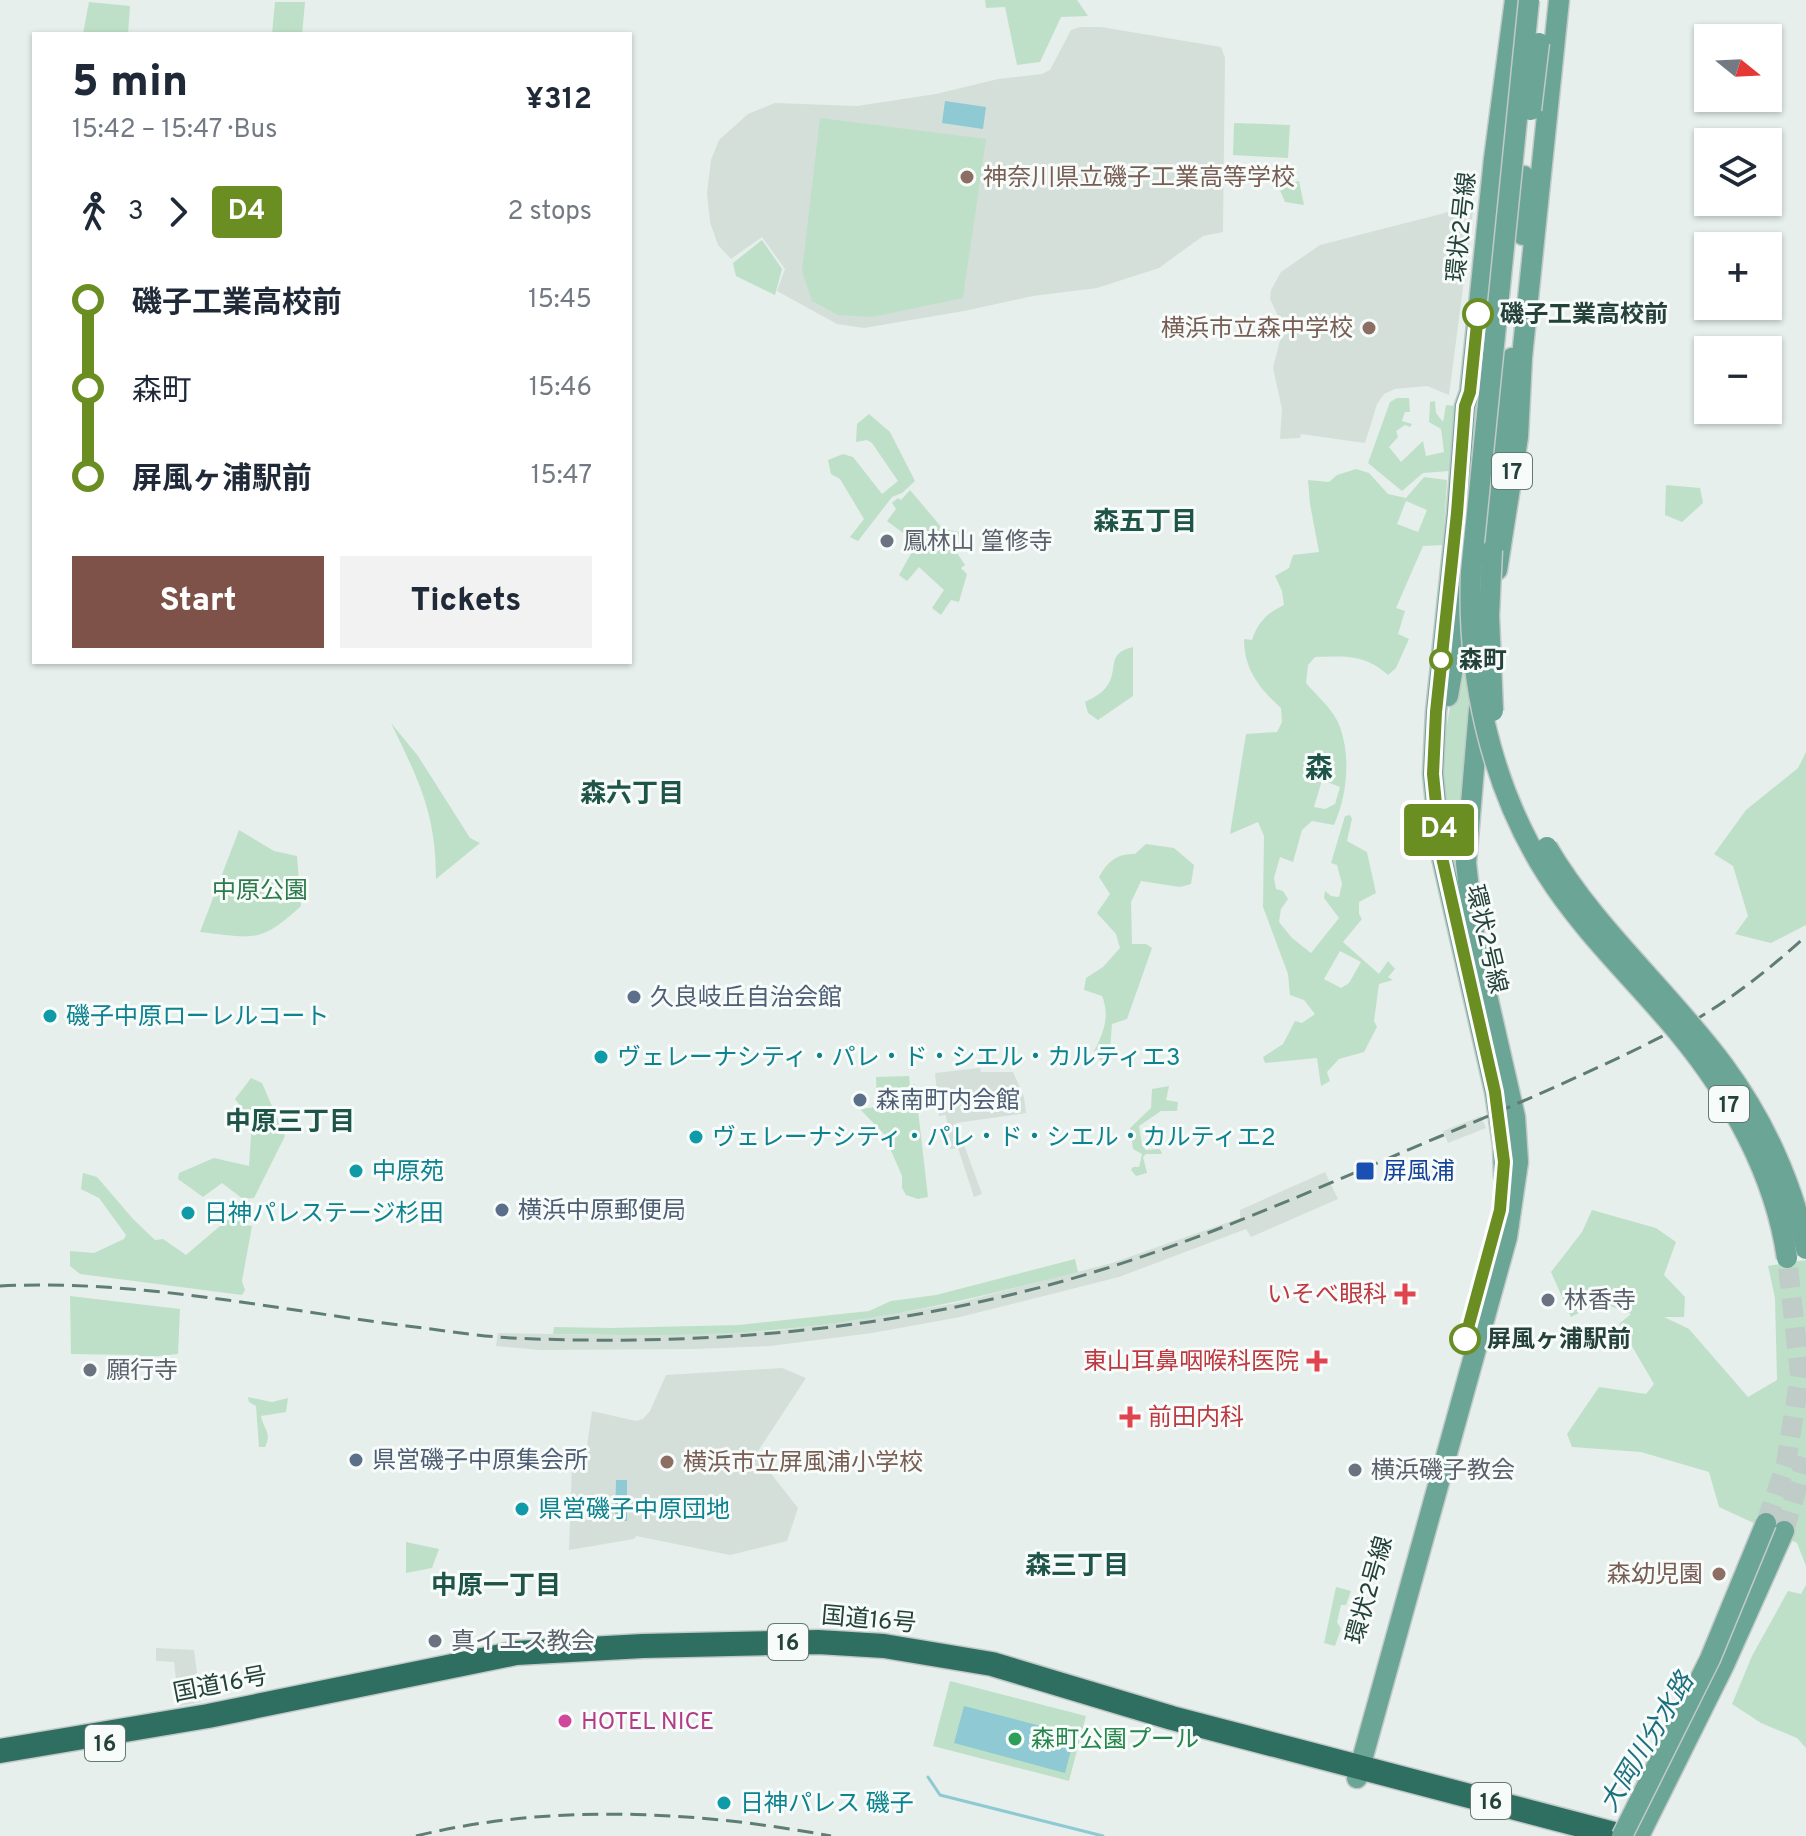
<!DOCTYPE html>
<meta charset="utf-8">
<style>
body{margin:0;font-family:Overpass,"Noto Sans JP",sans-serif;background:#f2f2f3;color:#1f2937;height:100vh;display:flex;flex-direction:column;font-size:30px;white-space:nowrap}
*{box-sizing:border-box;margin:0}
p{font-size:26px;color:#747a83}
.icon{flex:none;width:44px;height:44px;fill:none;stroke:currentColor;stroke-width:2;stroke-linecap:round;stroke-linejoin:round}
.map{position:relative;flex:1;overflow:hidden}
.sheet{position:absolute;left:32px;top:32px;width:600px;height:632px;display:flex;flex-direction:column;background:#fff;border-radius:0px;box-shadow:0 2px 6px #0004}
.sheet>*{flex:none}
.badge{padding:0 16px;border-radius:6px;font-size:28px;line-height:52px}
.needle{width:52px;rotate:108deg}
.buttons{position:absolute;left:1694px;top:24px;display:grid;gap:16px}
.buttons a{display:grid;place-items:center;width:88px;height:88px;border-radius:0px;background:#fff;box-shadow:0 2px 6px #0004;font-size:40px}
.map>.badge{position:absolute;translate:-50% -50%;box-shadow:0 0 0 4px #fff}
.legs{display:flex;align-items:center;gap:12px;height:88px;padding:0 40px;font-size:26px}
.legs p{margin-inline-start:auto}
.headline{display:flex;align-items:center;justify-content:space-between;height:136px;padding:0 40px}
h1{font-size:44px;font-weight:800;line-height:60px}
.action{display:flex;gap:16px;margin-top:auto;padding:16px 40px}
.action a{flex:1;height:92px;border-radius:0px;background:#7f5249;color:#fff;font-size:32px;font-weight:800;line-height:92px;text-align:center}
.action a+a{background:#f2f2f3;color:#1f2937}
ul{padding:0 40px;list-style:none}
li{display:flex;align-items:center;gap:28px;height:88px;font-size:30px}
li i{display:grid;place-items:center;width:12px;height:100%;margin:0 10px;background:currentColor}
li i::after{content:'';width:20px;height:20px;margin:-10px;border:6px solid;border-radius:50%;background:#fff}
li p{margin-inline-start:auto}
li:first-child i{background:linear-gradient(#0000 50%,currentColor 0)}
li:last-child i{background:linear-gradient(currentColor 50%,#0000 0)}
.map>svg:first-child{display:block}
.built{fill:#d4dfda}
.green{fill:#bfe0c8;fill-rule:evenodd}
.water{fill:#8ec9d4}
.lines{fill:none;stroke-linecap:round;stroke-linejoin:round}
.stream{stroke:#8ec9d4;stroke-width:3}
.primary-tunnel{stroke:#bfccc8;stroke-width:20;stroke-dasharray:20 10;stroke-linecap:butt}
.primary-casing{stroke:#c2cac8;stroke-width:23}
.highway-casing{stroke:#c2cac8;stroke-width:27}
.primary{stroke:#6aa596;stroke-width:20}
.highway{stroke:#2f6f62;stroke-width:24}
.rail{stroke:#5f7d75;stroke-width:3;stroke-dasharray:16 8;stroke-linecap:butt}
.primary-bridge-casing{stroke:#c2cac8;stroke-width:23;stroke-linecap:butt}
.primary-bridge{stroke:#6aa596;stroke-width:20}
.line-1-casing{stroke:#fff;stroke-width:18}
.line-1{stroke:#6b8e23;stroke-width:12}
.education-dot{fill:#8d6e63;stroke:#f7fbf9;stroke-width:3}
.stop-1-dot{fill:#fff;stroke:#6b8e23;stroke-width:4}
.worship-dot{fill:#6b7280;stroke:#f7fbf9;stroke-width:3}
.service-dot{fill:#5c6f8a;stroke:#f7fbf9;stroke-width:3}
.culture-dot{fill:#0f9aa8;stroke:#f7fbf9;stroke-width:3}
.transit-dot{fill:#1a4fb4;stroke:#f7fbf9;stroke-width:3}
.health-dot{fill:#e0444e;stroke:#f7fbf9;stroke-width:3}
.hotel-dot{fill:#d1479c;stroke:#f7fbf9;stroke-width:3}
.leisure-dot{fill:#2e9e5b;stroke:#f7fbf9;stroke-width:3}
.labels{text-anchor:middle;stroke-width:6;stroke-linejoin:round;paint-order:stroke}
.shield{fill:#f7fbf9;stroke:#637a73;stroke-width:2}
.shield-label{font-size:22px;font-weight:bold;fill:#24423a}
.education-label{font-size:24px;fill:#785e54;stroke:#f7fbf9;text-anchor:start}
.street-label{font-size:24px;fill:#24423a;stroke:#f7fbf9}
.stop-label{font-size:24px;font-weight:bold;fill:#24423a;stroke:#f7fbf9;text-anchor:start}
.worship-label{font-size:24px;fill:#5b616d;stroke:#f7fbf9;text-anchor:start}
.park-label{font-size:24px;fill:#2d7a4b;stroke:#f7fbf9}
.service-label{font-size:24px;fill:#4e5e75;stroke:#f7fbf9;text-anchor:start}
.culture-label{font-size:24px;fill:#0d838f;stroke:#f7fbf9;text-anchor:start}
.transit-label{font-size:24px;fill:#164399;stroke:#f7fbf9;text-anchor:start}
.health-label{font-size:24px;fill:#be3a42;stroke:#f7fbf9;text-anchor:end}
.hotel-label{font-size:24px;fill:#b23c85;stroke:#f7fbf9;text-anchor:start}
.leisure-label{font-size:24px;fill:#27864d;stroke:#f7fbf9;text-anchor:start}
.neighbourhood-label{font-size:26px;font-weight:bold;fill:#1f5548;stroke:#f7fbf9}
.water-label{font-size:26px;font-style:italic;fill:#1c6f80;stroke:#f7fbf9}
.quarter-label{font-size:28px;font-weight:bold;fill:#1f5548;stroke:#f7fbf9}
</style>
<div class="map">
<svg width="1806" height="1836" viewBox="0 0 1806 1836">
<rect width="100%" height="100%" fill="#e6efeb"/>
<g class="built">
<path d="M1080,27H1101L1221,47L1225,58L1223,232L1203,236L1159,268L1097,288L1033,296L964,311L864,328L837,324L777,291L785,269L762,237L731,259L718,245L710,222L707,193L711,160L719,140L748,114L775,103L857,106L936,94L998,79L1042,74L1050,70L1071,30Z"/>
<path d="M1468,207L1473,211L1449,395L1427,386L1395,389L1384,394L1377,404L1365,443L1301,434L1300,438L1280,439L1282,409L1273,368L1280,340L1278,316L1270,299L1271,290L1281,272L1320,245Z"/>
<path d="M980,1068L981,1072H1013L1024,1097L1026,1113L956,1123L982,1194L974,1197L958,1148L950,1149L946,1115L939,1116L935,1073Z"/>
<path d="M1481,1116L1486,1128L1448,1143L1443,1131Z"/>
<path d="M1325,1172L1338,1199L1251,1237L1246,1229L1119,1277L960,1317L872,1333L770,1346L695,1349L540,1350L496,1346L498,1333L605,1335L772,1331L859,1320L957,1303L1112,1263L1183,1238L1240,1218V1210Z"/>
<path d="M782,1368L806,1378L758,1451L761,1461L798,1508L787,1541L730,1555L636,1536L634,1539L569,1550L572,1463L576,1457L582,1453H586L592,1411L636,1421L643,1419L650,1411L666,1375Z"/>
<path d="M156,1648L194,1650L201,1702L179,1706L174,1662L156,1661Z"/>
</g>
<g class="green">
<path d="M985,0H1077L1088,16L1061,17L1040,62L1017,65L1005,7L986,8Z"/>
<path d="M89,2L130,6L128,34H83Z"/>
<path d="M275,2H305L302,34H272Z"/>
<path d="M820,118L986,139L963,298L872,317L838,315L812,301L802,271Z"/>
<path d="M1234,123L1290,125L1288,158L1233,155Z"/>
<path d="M1299,181L1304,205L1285,202L1278,186Z"/>
<path d="M762,240L782,269L775,295L736,276L733,263Z"/>
<path d="M1397,398H1409L1410,412H1405L1402,421L1412,424L1410,427L1405,425L1396,431L1398,437L1389,447L1401,462L1423,441L1426,456L1444,452L1441,429L1429,422L1430,402L1435,401L1436,413L1443,422L1446,405L1456,406L1449,471L1423,473L1402,491L1368,463L1390,402Z"/>
<path d="M869,414L890,432L915,481L902,493L892,497L858,541L850,537L864,519L840,479L831,474L828,460L843,454L853,457L882,494L898,481L872,443L867,440L856,442L857,424Z"/>
<path d="M1356,469L1369,473L1388,494L1406,498L1424,477L1447,480L1443,545L1423,546L1396,608L1405,611L1398,634L1409,639L1396,668L1388,675C1365,654 1345,656 1315,657L1308,665L1306,683C1317,696 1334,710 1340,727C1351,758 1347,796 1334,825L1312,821L1302,830L1293,862L1280,857L1274,878L1276,889L1283,891L1288,899L1281,909L1279,922L1292,938L1311,953L1339,918L1324,898L1325,891L1331,896L1339,897L1342,884L1337,865L1331,863L1345,816L1350,815L1352,819L1347,841L1367,852L1376,893L1359,902V914L1362,919L1343,942L1379,974L1388,961L1395,969L1388,977L1393,980L1379,984L1374,1021L1377,1027L1364,1052L1339,1059L1327,1072L1330,1081L1321,1086L1317,1058L1265,1063L1263,1057L1283,1044L1295,1021L1302,1023L1315,1014L1304,1000L1290,995L1288,974L1263,907L1264,836L1258,822L1230,834L1246,734L1277,732L1282,722L1281,708C1259,688 1244,669 1244,639L1252,640C1258,622 1267,613 1284,605L1282,591L1275,576L1289,568L1293,555L1319,552L1310,504L1308,480L1329,482L1337,475ZM1406,501L1427,510L1418,532L1397,524ZM1322,780L1340,787L1335,804L1325,809L1314,807ZM1340,951L1361,962L1349,983L1341,988L1324,979Z"/>
<path d="M1666,485L1700,488L1703,503L1682,522L1665,515Z"/>
<path d="M910,490L943,529L959,532L957,553L965,565L961,568L967,574L959,602L951,600L941,615L932,608L944,590L919,567L907,581L899,575L917,543L887,521L896,509L892,503L898,498L901,500Z"/>
<path d="M1481,583L1469,718L1467,927C1453,878 1442,828 1443,776C1443,711 1465,646 1481,583Z"/>
<path d="M1133,647V696L1098,720L1088,713L1085,702C1095,697 1105,692 1110,681C1117,665 1108,653 1133,647Z"/>
<path d="M391,723L418,756L470,838L480,843L436,879C436,813 419,781 391,723Z"/>
<path d="M1806,752V925L1771,943L1735,934L1748,916L1733,866L1714,854L1746,810L1798,768Z"/>
<path d="M239,830L274,851L297,856L301,906C260,944 253,938 200,932Z"/>
<path d="M1146,844L1174,848L1194,865L1191,884L1180,887L1141,881L1131,902L1132,944H1146L1152,948L1127,1019L1112,1024L1110,1050L1101,1061L1094,1051C1104,1033 1110,1015 1102,996L1084,990L1086,978L1103,967L1120,948L1116,934L1097,913L1110,894L1099,877C1107,862 1117,853 1135,854Z"/>
<path d="M909,1076L910,1085L915,1084L928,1197L918,1199L906,1195L902,1188V1176L884,1134L860,1109L877,1107L876,1077Z"/>
<path d="M251,1078L262,1083L285,1136L254,1198L243,1199L222,1183L203,1197L178,1179L179,1173L214,1158L249,1166L252,1122L235,1099Z"/>
<path d="M1169,1086L1166,1100L1178,1102L1177,1111H1161L1139,1126L1142,1145L1146,1150L1160,1149L1162,1154H1146L1143,1157L1147,1173L1136,1176L1131,1170L1133,1167H1139L1142,1154L1133,1149L1130,1128L1151,1108L1152,1089Z"/>
<path d="M83,1173L97,1177L133,1219L155,1240L163,1239L186,1255L227,1220L246,1222V1225L252,1226L242,1281L245,1290L242,1295L80,1274L70,1266V1251L94,1253L124,1239L126,1235L99,1198L81,1189Z"/>
<path d="M1592,1210L1656,1228L1676,1242L1664,1275L1685,1297L1684,1317H1664L1689,1329L1748,1397L1777,1380L1775,1298L1768,1266L1806,1260V1566L1797,1543L1719,1507L1709,1472L1641,1452L1572,1447L1567,1434L1599,1387L1646,1394L1654,1384L1619,1324L1631,1314L1600,1302L1571,1317L1551,1272L1582,1232Z"/>
<path d="M1075,1259L1078,1272C977,1298 877,1322 773,1330C700,1337 626,1335 553,1334L554,1327L610,1328L739,1325L869,1311L891,1301L936,1295Z"/>
<path d="M70,1296L180,1309L178,1354L140,1358L138,1355L71,1354Z"/>
<path d="M248,1397L272,1402L288,1398L286,1412L261,1416C264,1430 272,1433 265,1447H259L256,1406L249,1402Z"/>
<path d="M406,1542L439,1549L432,1568L406,1573Z"/>
<path d="M1806,1585V1748L1797,1738L1761,1723L1732,1704L1752,1656L1788,1591L1801,1594Z"/>
<path d="M1336,1587L1351,1591L1346,1605H1341L1337,1622L1341,1629L1335,1646L1324,1643Z"/>
<path d="M950,1681L1086,1716L1069,1781L933,1746Z"/>
</g>
<g class="water">
<path d="M945,101L986,107L983,129L942,123Z"/>
<path d="M616,1480H627V1521H615Z"/>
<path d="M964,1706L1075,1735L1065,1773L954,1743Z"/>
</g>
<g class="lines">
<path class="stream" d="M928,1777L940,1795L1103,1836"/>
<g class="primary-tunnel">
<path d="M1766,1523L1786,1464L1800,1375L1787,1258"/>
<path d="M1784,1531L1806,1458"/>
</g>
<g class="primary-casing">
<g id="primary">
<path d="M1523,235L1524,176"/>
<path d="M1487,548L1494,476L1512,358"/>
<path d="M1497,570L1518,437L1522,357L1559,0"/>
<path d="M1448,696L1465,598"/>
<path d="M1504,1176L1503,1145L1495,1092L1441,853L1433,774L1436,712L1457,513L1465,406L1470,392L1494,159L1515,0"/>
<path d="M1357,1778L1507,1237L1518,1162L1515,1117L1475,943L1466,863L1479,709"/>
<path d="M1639,1836L1724,1665L1784,1531"/>
</g>
</g>
<g class="highway-casing">
<path id="highway" d="M0,1751L208,1716L516,1653L643,1646L818,1642L884,1646L992,1664L1172,1718L1622,1836"/>
</g>
<use href="#primary" class="primary"/>
<use href="#highway" class="highway"/>
<g class="rail">
<path d="M0,1286C136,1279 273,1309 407,1326C442,1330 476,1336 511,1338C712,1347 912,1329 1104,1269C1220,1233 1329,1183 1441,1136C1508,1108 1575,1079 1641,1047C1660,1037 1681,1028 1700,1017C1738,994 1773,966 1806,936"/>
<path d="M416,1836C550,1803 697,1811 831,1836"/>
</g>
<g class="primary-bridge-casing">
<g id="primary-bridge">
<path d="M1529,0L1471,572C1467,676 1490,784 1546,873C1583,932 1634,979 1678,1032C1731,1096 1775,1174 1787,1258"/>
<path d="M1531,110L1539,43"/>
<path d="M1492,550L1489,616L1493,711"/>
<path d="M1547,847C1595,929 1668,990 1724,1066C1763,1119 1793,1183 1806,1249"/>
<path d="M1622,1836L1710,1659L1766,1523"/>
</g>
</g>
<use href="#primary-bridge" class="primary-bridge"/>
</g>
<g class="lines">
<g class="line-1-casing">
<path id="line-1" d="M1465,1339L1500,1210L1504,1162L1495,1092L1441,853L1433,774L1436,712L1457,513L1465,406L1470,392L1478,314"/>
</g>
<use href="#line-1" class="line-1"/>
</g>
<g class="education-dot">
<circle cx="967" cy="177" r="8"/>
<circle cx="1369" cy="328" r="8"/>
<circle cx="667" cy="1462" r="8"/>
<circle cx="1719" cy="1574" r="8"/>
</g>
<g class="stop-1-dot">
<circle cx="1478" cy="314" r="14"/>
<circle cx="1441" cy="660" r="10"/>
<circle cx="1465" cy="1339" r="14"/>
</g>
<g class="worship-dot">
<circle cx="887" cy="541" r="8"/>
<circle cx="1548" cy="1300" r="8"/>
<circle cx="90" cy="1370" r="8"/>
<circle cx="1355" cy="1470" r="8"/>
<circle cx="435" cy="1641" r="8"/>
</g>
<g class="service-dot">
<circle cx="634" cy="997" r="8"/>
<circle cx="860" cy="1100" r="8"/>
<circle cx="502" cy="1210" r="8"/>
<circle cx="356" cy="1460" r="8"/>
</g>
<g class="culture-dot">
<circle cx="50" cy="1016" r="8"/>
<circle cx="601" cy="1057" r="8"/>
<circle cx="696" cy="1137" r="8"/>
<circle cx="356" cy="1171" r="8"/>
<circle cx="188" cy="1213" r="8"/>
<circle cx="522" cy="1509" r="8"/>
<circle cx="724" cy="1803" r="8"/>
</g>
<rect class="transit-dot" x="1355" y="1161" width="20" height="20" rx="4"/>
<g class="health-dot">
<path d="M1401 1282h8v8h8v8h-8v8h-8v-8h-8v-8h8z"/>
<path d="M1313 1349h8v8h8v8h-8v8h-8v-8h-8v-8h8z"/>
<path d="M1126 1405h8v8h8v8h-8v8h-8v-8h-8v-8h8z"/>
</g>
<circle class="hotel-dot" cx="565" cy="1721" r="8"/>
<circle class="leisure-dot" cx="1015" cy="1739" r="8"/>
<g class="labels">
<g class="shield">
<rect x="1492" y="453" width="40" height="36" rx="6"/>
<rect x="1709" y="1086" width="40" height="36" rx="6"/>
<rect x="768" y="1624" width="40" height="36" rx="6"/>
<rect x="85" y="1725" width="40" height="36" rx="6"/>
<rect x="1471" y="1783" width="40" height="36" rx="6"/>
</g>
<g class="shield-label">
<text x="1512" y="479">17</text>
<text x="1729" y="1112">17</text>
<text x="788" y="1650">16</text>
<text x="105" y="1751">16</text>
<text x="1491" y="1809">16</text>
</g>
<g class="education-label">
<text x="983" y="185">神奈川県立磯子工業高等学校</text>
<text x="1353" y="336" text-anchor="end">横浜市立森中学校</text>
<text x="683" y="1470">横浜市立屏風浦小学校</text>
<text x="1703" y="1582" text-anchor="end">森幼児園</text>
</g>
<g class="street-label">
<text transform="translate(1461 227) rotate(-84)" y="8">環状2号線</text>
<text transform="translate(1487 939) rotate(77)" y="8">環状2号線</text>
<text transform="translate(1369 1590) rotate(-74)" y="8">環状2号線</text>
<text transform="translate(869 1619) rotate(5)" y="8">国道16号</text>
<text transform="translate(220 1684) rotate(-11)" y="8">国道16号</text>
</g>
<g class="stop-label">
<text x="1500" y="322">磯子工業高校前</text>
<text x="1459" y="668">森町</text>
<text x="1487" y="1347">屏風ヶ浦駅前</text>
</g>
<g class="worship-label">
<text x="903" y="549">鳳林山 篁修寺</text>
<text x="1564" y="1308">林香寺</text>
<text x="106" y="1378">願行寺</text>
<text x="1371" y="1478">横浜磯子教会</text>
<text x="451" y="1649">真イエス教会</text>
</g>
<g class="park-label">
<text x="260" y="898">中原公園</text>
</g>
<g class="service-label">
<text x="650" y="1005">久良岐丘自治会館</text>
<text x="876" y="1108">森南町内会館</text>
<text x="518" y="1218">横浜中原郵便局</text>
<text x="372" y="1468">県営磯子中原集会所</text>
</g>
<g class="culture-label">
<text x="66" y="1024">磯子中原ローレルコート</text>
<text x="617" y="1065">ヴェレーナシティ・パレ・ド・シエル・カルティエ3</text>
<text x="712" y="1145">ヴェレーナシティ・パレ・ド・シエル・カルティエ2</text>
<text x="372" y="1179">中原苑</text>
<text x="204" y="1221">日神パレステージ杉田</text>
<text x="538" y="1517">県営磯子中原団地</text>
<text x="740" y="1811">日神パレス 磯子</text>
</g>
<g class="transit-label">
<text x="1383" y="1179">屏風浦</text>
</g>
<g class="health-label">
<text x="1387" y="1302">いそべ眼科</text>
<text x="1299" y="1369">東山耳鼻咽喉科医院</text>
<text x="1148" y="1425" text-anchor="start">前田内科</text>
</g>
<g class="hotel-label">
<text x="581" y="1729">HOTEL NICE</text>
</g>
<g class="leisure-label">
<text x="1031" y="1747">森町公園プール</text>
</g>
<g class="neighbourhood-label">
<text x="1145" y="530">森五丁目</text>
<text x="632" y="802">森六丁目</text>
<text x="290" y="1130">中原三丁目</text>
<text x="1077" y="1574">森三丁目</text>
<text x="496" y="1594">中原一丁目</text>
</g>
<g class="water-label">
<text transform="translate(1646 1742) rotate(-59)" y="9">大岡川分水路</text>
</g>
<g class="quarter-label">
<text x="1319" y="777">森</text>
</g>
</g>
</svg>
<div class="buttons">
<a><svg class="needle" viewBox="-14 -14 28 28"><path d="M0-13l5 13h-10z" fill="#e53935"/><path d="M0 13l5-13h-10z" fill="#747a83"/></svg></a>
<a><svg class="icon" aria-label="layers" viewBox="0 0 24 24"><path d="M12 4l9 5-9 5-9-5zM3 14l9 5 9-5"/></svg></a>
<a>+</a>
<a>−</a>
</div>
<b class="badge" style="left:1439px;top:830px;background:#6b8e23;color:#fff">D4</b>
<section class="sheet">
<div class="headline"><div><h1>5 min</h1><p>15:42 – 15:47 · Bus</p></div><b>¥312</b></div>
<div class="legs"><svg class="icon" aria-label="walk" viewBox="0 0 24 24"><circle cx="13" cy="4" r="2"/><path d="M13 8l-2 6 4 7M11 14l-3 7M7 12l3-4h3l4 4"/></svg>3<svg class="icon" aria-label="forward" viewBox="0 0 24 24"><path d="M9 5l7 7-7 7"/></svg><b class="badge" style="background:#6b8e23;color:#fff">D4</b><p>2 stops</p></div>
<ul>
<li><i style="color:#6b8e23"></i><b>磯子工業高校前</b><p>15:45</p></li>
<li><i style="color:#6b8e23"></i><span>森町</span><p>15:46</p></li>
<li><i style="color:#6b8e23"></i><b>屏風ヶ浦駅前</b><p>15:47</p></li>
</ul>
<div class="action"><a>Start</a><a>Tickets</a></div>
</section>
</div>
